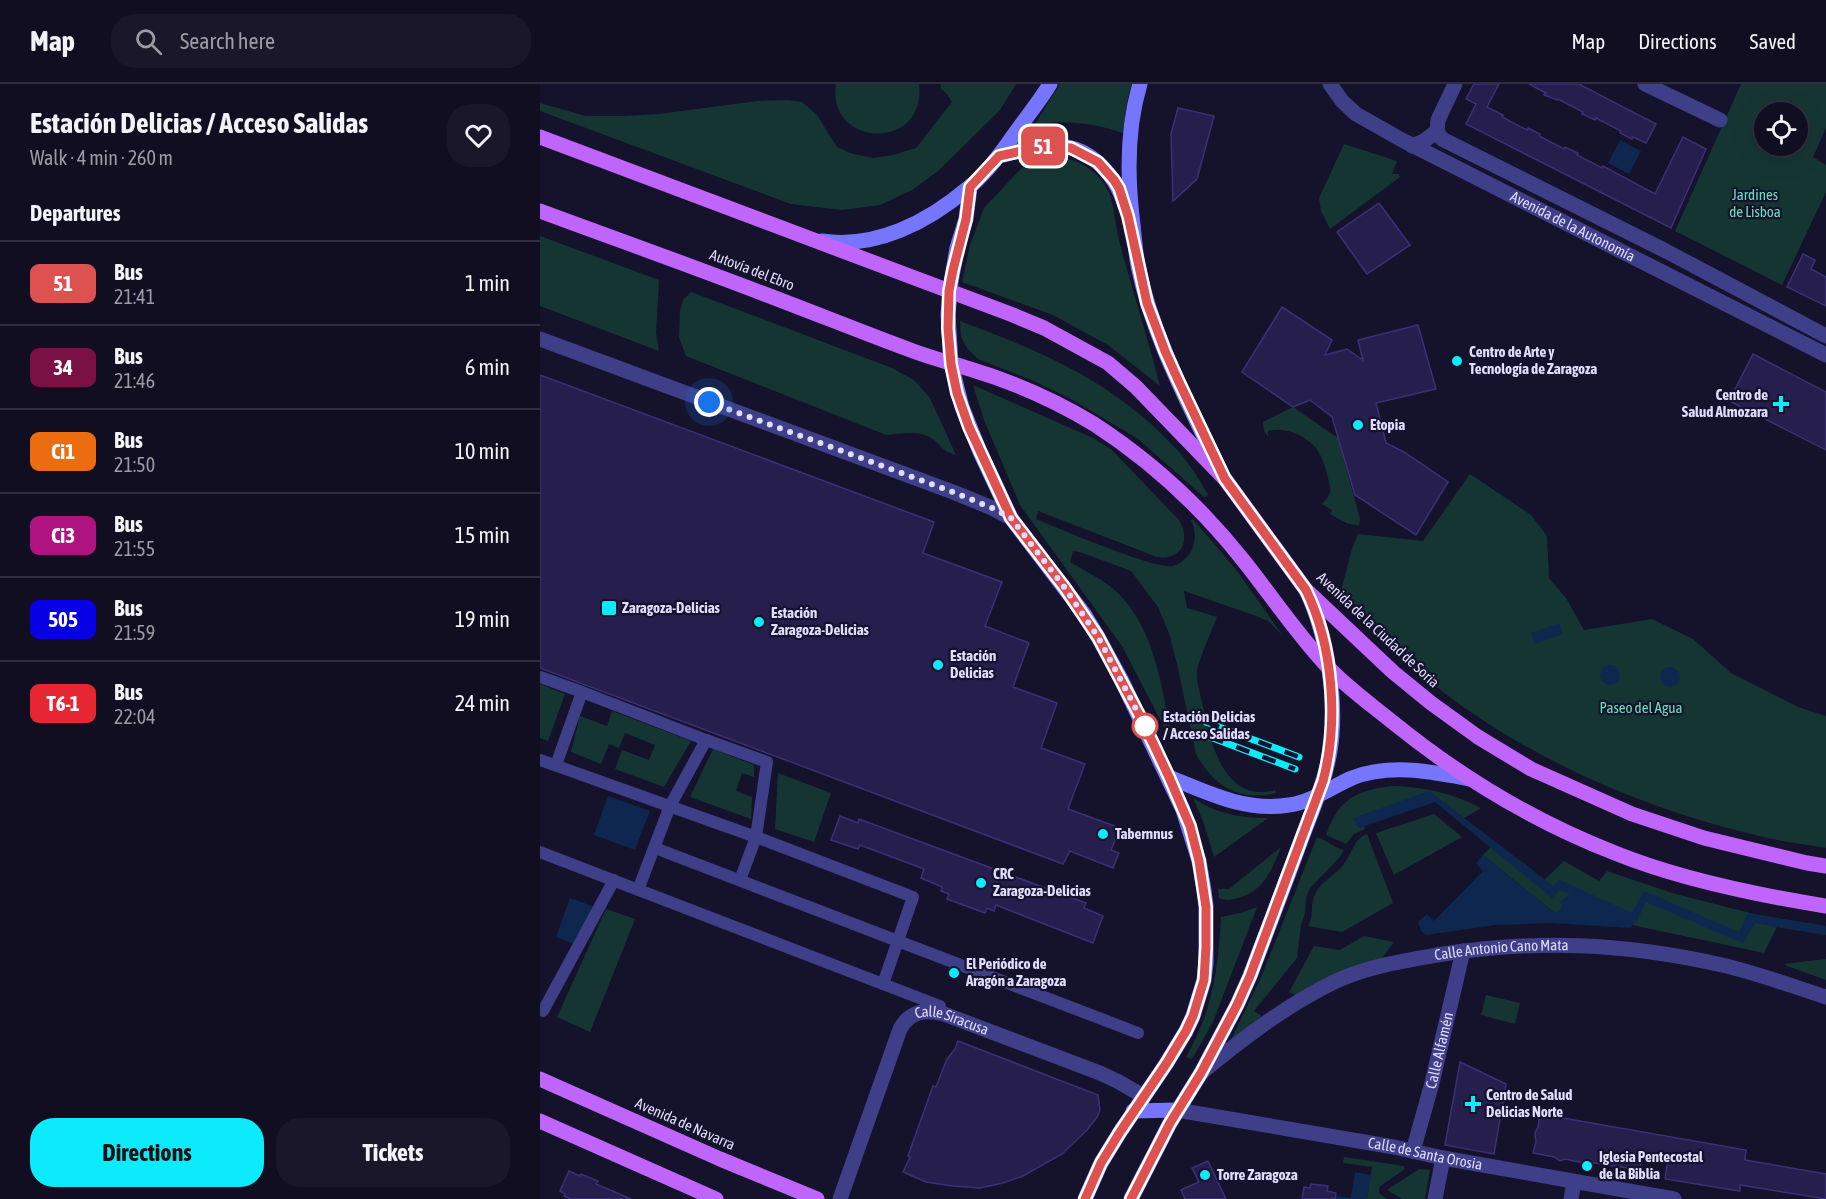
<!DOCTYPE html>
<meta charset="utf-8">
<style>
body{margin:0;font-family:"Asap Condensed",sans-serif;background:#191729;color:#f1f3f6;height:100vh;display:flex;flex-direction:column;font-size:22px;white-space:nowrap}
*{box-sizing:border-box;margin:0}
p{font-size:20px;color:#9c9ca5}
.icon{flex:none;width:33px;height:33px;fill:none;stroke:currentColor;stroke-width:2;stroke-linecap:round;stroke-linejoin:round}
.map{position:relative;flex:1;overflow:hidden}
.details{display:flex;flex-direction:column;background:#100e20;width:540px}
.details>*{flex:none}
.badge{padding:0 12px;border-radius:9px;font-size:21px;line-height:39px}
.fabs{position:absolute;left:1214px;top:18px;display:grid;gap:12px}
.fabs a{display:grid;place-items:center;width:54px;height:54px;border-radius:50%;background:#100e20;box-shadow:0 6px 24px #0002,0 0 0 2px #302e3e;font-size:30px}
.you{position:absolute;width:30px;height:30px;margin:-15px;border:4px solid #fff;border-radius:50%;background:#1a73e8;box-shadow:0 0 0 9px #1a73e833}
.map>.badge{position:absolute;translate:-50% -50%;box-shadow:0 0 0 3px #fff}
h2{padding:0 30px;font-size:22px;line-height:54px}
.round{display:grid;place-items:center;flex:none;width:63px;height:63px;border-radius:24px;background:#191729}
.summary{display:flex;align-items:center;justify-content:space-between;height:102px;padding:0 30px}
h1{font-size:28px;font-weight:700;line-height:45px}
.primary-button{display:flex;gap:12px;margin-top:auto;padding:12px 30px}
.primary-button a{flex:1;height:69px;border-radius:24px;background:#0cebfb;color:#111;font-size:24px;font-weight:700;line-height:69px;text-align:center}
.primary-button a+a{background:#191729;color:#f1f3f6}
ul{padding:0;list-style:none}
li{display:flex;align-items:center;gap:18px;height:84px;padding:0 30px;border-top:2px solid #302e3e}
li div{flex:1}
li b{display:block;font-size:22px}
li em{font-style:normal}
li .badge{min-width:66px;font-weight:700;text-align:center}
header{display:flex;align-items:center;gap:36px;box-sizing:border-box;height:84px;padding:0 30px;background:#100e20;border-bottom:2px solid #302e3e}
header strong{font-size:28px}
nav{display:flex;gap:33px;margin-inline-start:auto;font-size:21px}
.search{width:420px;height:54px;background:#191729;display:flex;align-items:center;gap:15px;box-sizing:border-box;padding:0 21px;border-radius:24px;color:#9c9ca5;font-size:22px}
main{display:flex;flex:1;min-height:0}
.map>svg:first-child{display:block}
.green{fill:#153533;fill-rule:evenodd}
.water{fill:#0e274e}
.building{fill:#261e4c;stroke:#3c3077;stroke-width:1.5}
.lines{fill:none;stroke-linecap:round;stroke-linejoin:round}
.pedestrian{stroke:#3e3e89;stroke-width:12}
.minor{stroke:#3e3e89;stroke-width:15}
.secondary{stroke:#7576fd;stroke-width:15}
.primary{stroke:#bf65fc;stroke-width:15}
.rail-casing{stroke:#0cebfb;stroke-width:7}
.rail{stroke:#15122b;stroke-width:4.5;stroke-dasharray:14;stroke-linecap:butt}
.line-casing{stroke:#fff;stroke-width:14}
.line{stroke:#dd5250;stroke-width:9}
.walk{stroke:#dfdcfe;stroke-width:6;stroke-dasharray:0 10.8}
.poi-dot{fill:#0cebfb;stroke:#15122b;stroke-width:2}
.stop-dot{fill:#fff;stroke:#dd5250;stroke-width:3}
.labels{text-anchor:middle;stroke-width:4.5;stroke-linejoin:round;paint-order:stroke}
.park-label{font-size:15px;fill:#67dfbd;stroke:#15122b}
.street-label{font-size:15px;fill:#dfdcfe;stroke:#15122b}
.poi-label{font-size:15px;font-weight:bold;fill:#dfdcfe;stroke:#15122b;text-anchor:start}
.stop-label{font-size:15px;font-weight:bold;fill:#dfdcfe;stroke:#15122b;text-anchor:start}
</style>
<header>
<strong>Map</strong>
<div class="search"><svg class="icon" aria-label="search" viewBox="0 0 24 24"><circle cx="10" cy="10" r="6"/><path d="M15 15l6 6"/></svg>Search here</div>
<nav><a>Map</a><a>Directions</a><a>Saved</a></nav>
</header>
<main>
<section class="details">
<div class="summary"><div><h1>Estación Delicias / Acceso Salidas</h1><p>Walk · 4 min · 260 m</p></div><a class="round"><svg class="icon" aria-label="heart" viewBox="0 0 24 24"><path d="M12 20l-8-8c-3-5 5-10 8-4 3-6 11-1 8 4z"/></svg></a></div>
<h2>Departures</h2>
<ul>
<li><span class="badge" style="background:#dd5250;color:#fff">51</span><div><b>Bus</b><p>21:41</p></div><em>1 min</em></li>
<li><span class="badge" style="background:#7a1142;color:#fff">34</span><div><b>Bus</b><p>21:46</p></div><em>6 min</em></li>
<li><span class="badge" style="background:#ed6c10;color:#fff">Ci1</span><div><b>Bus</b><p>21:50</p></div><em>10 min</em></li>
<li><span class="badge" style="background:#af1380;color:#fff">Ci3</span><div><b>Bus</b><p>21:55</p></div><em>15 min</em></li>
<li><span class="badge" style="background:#0800e4;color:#fff">505</span><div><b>Bus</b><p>21:59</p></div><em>19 min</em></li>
<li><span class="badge" style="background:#e62733;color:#fff">T6-1</span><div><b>Bus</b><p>22:04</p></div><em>24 min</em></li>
</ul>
<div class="primary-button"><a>Directions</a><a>Tickets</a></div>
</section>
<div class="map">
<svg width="1286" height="1115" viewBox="0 0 1286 1115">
<rect width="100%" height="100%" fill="#15122b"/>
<g class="green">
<path d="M296,0H379C387,68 286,64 296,0Z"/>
<path d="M401,0H476L460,26L398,87L372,106L340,121L302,126L251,120L0,27V19L46,32H85L119,30L217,17L248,16L262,18L277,31L297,63L310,69L332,74L353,71L376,64L412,18L406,9L401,5Z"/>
<path d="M520,0H592L587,17L583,49C553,39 526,36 495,40Z"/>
<path d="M1201,0H1286V44L1273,73L1286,81V108L1242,201L1135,147ZM1224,28H1257V62H1224Z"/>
<path d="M804,60L857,77L852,90H859L860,93L790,145L781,127L779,114Z"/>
<path d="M497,72C522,72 547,76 563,98C574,113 574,133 578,151C580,161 583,172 586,182C597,222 610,262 620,302L568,261L513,231L422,198L430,161L444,124L491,74Z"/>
<path d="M0,152L119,196L116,249L119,267L0,222Z"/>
<path d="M151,208L352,284L374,296L390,314L416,371C399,366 403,361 391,354C379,346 360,350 346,351L146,272L139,253L140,227L143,216Z"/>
<path d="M420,237C505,269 576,298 639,368C650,380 659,396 668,410L667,413H664L597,354L529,314L494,297L438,275L427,264L421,253Z"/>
<path d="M433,301L553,354L572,366L639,436C651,456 642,477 617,473L498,427L496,435C518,444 615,486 633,482C641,480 651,471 653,463C656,454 655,445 651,436L653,435L697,487L743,552L728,537L719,533L644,507L647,524L677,533C673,544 656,581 657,590C657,601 661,612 663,623C670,659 685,720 735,706L736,709C700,718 673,702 656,670L637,580L629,549L618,523L591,487L540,468L533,467L530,478C547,488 566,497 580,511C616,549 621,603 632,652L625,645L582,562L480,421L444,336Z"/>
<path d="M753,323L798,354L820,435L819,442L806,439L790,430L792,426L782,420C785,417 789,412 790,408C791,404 789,398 788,394C786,385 783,375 778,367C768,352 745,342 728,347V353L724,347L723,338Z"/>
<path d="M930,390L991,431L1007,452L1009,494L1026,514L1044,546L1112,535L1153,555L1191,589L1258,623L1286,632V764C1265,760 1244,758 1223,753C1116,728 1011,685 922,622C877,590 838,551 799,514L812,465L818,450L883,457Z"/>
<path d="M0,600L25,610L8,657L0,654Z"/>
<path d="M72,627L151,657L124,703L75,685L82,666L109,676L115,661L85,649L79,664L69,660L61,680L31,668L40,632L67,642Z"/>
<path d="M173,665L214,681V693L202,689L196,707L212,713L211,735L150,713Z"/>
<path d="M238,689L291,709L274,758L235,745Z"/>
<path d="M853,702C884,703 913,709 941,724L924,734L889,708L819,744L824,742L825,745L814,750L806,760L786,751C799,714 817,706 853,702Z"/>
<path d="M653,714C677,730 700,734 728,734L674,773L663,737Z"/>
<path d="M894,730L922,753L854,791L836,749Z"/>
<path d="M827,750L853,819L802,848L768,842C775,830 769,821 775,810C782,796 800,789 807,775C814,764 815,755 827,750Z"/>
<path d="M777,753C787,756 794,764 804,766L800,773L770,804L766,813L765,830L761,841L757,874L714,927L722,932L691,956L722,891Z"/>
<path d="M741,763C732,786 724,807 698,814C691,816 685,817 679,814L678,805H689Z"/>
<path d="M951,763L984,779L1004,796L1024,777L1059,797L1067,787L1132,809L1222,832L1286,842V851L1237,843L1224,869L1092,841L1094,838L1020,818L1024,822L1016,830L943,771Z"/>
<path d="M717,823L673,938L652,975L646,973C673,926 678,886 681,833L700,829Z"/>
<path d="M66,825L95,835L50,948L17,933Z"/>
<path d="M824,852L854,858L842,874L794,890L755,911L749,908L774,862L800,866Z"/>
<path d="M1286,875V896L1247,882L1244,880Z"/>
<path d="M946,911L980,919L975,940L941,931Z"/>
<path d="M804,1073L864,1082L865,1085L839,1103V1109L847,1115H827L832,1083L803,1079Z"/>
<path d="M879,1085L890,1086L885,1115H862L847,1106Z"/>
</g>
<g class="water">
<path d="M1080,56L1101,67L1089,90L1068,79Z"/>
<path d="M1019,539L1023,550L995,560L991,549Z"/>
<circle cx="1070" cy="591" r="10"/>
<circle cx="1130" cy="593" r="10"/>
<path d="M889,707L1013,802L1020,796L1092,829L1104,807L1199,848L1208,829L1286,842V851L1215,839L1203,859L1106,818L1096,839L1094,837L1091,844L1011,839L956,841L886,851L881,847L878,838L887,830L894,837L943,787L936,779L943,771L1016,830L1023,822L1020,818L1030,810L1020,806L1012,814L895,718L819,744L813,734Z"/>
<path d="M68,712L110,727L95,766L54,751Z"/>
<path d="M30,814L58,824L36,861L16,853Z"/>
<path d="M815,1088L831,1091L827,1115H794L795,1112L811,1114Z"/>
</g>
<g class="building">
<path d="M934,0H959L947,23L963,31L962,33L987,46L988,44L1000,50L999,52L1024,65L1025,63L1038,69L1037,71L1062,84L1063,82L1115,110L1143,53L1166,65L1131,144L926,40L936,20L926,15Z"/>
<path d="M989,0H1039L1116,40L1106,59L1093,53L1092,55L1080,49L1081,47L1056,34L1055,36L1042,30L1043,28L1018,15L1017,16L1004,11L1006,9Z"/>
<path d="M638,24L674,32L657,95L633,117L631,50Z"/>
<path d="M839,119L870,161L827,190L797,148Z"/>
<path d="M1263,170L1275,176L1271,185L1286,193V222L1247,203Z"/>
<path d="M742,223L792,256L785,271L807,265L823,276L818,256L878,241L896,305L836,319L846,359L864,368L908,398L876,451L815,411L792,333L770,316L753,323L702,288Z"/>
<path d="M1213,270L1286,308V366L1189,317Z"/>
<path d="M0,291L394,438L383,469L462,498L445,542L489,559L473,603L517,619L501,664L545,680L528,725L580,744L571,766L579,769L573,784L530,767L523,780L0,584Z"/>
<path d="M300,732L318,739L319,735L546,819L544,824L563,832L553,859L456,821L454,827L447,824L445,829L407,815L409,810L401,807L402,803L381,794L384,785L320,761L318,765L291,756Z"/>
<path d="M418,957L558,1011L560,1026L557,1033L547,1046L522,1070L483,1092L463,1099L440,1104L412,1102L386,1098L363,1088L370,1073L368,1072L393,1002L396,1003L407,975L415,965Z"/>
<path d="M920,978L966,1000L954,1070L905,1061Z"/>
<path d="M1000,1030L1206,1066L1205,1076L1286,1090V1115L1200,1101V1107L1125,1095L1128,1075L1102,1071L1100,1086L1048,1078V1080L1025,1075L1020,1077L1014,1073L993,1069L996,1058L995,1049L998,1043Z"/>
<path d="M668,1077L686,1115H645L641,1106L659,1098L652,1084Z"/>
<path d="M29,1087L40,1092L41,1090L58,1097L56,1100L91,1115H31L24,1112L25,1110L20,1107Z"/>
<path d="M771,1100L788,1102L787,1107L796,1109L795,1115H762L764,1103L770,1104Z"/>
</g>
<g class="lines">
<g class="pedestrian">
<path d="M0,593L42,608L16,681"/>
<path d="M42,608L166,656L130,722L98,806"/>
<path d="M166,656L227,678L216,753L200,796"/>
<path d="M0,676L216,753L373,813L343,900"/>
<path d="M115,764L598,949"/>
<path d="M0,768L400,922"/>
<path d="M3,927L74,796"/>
</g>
<g class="minor">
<path id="s1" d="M790,0L802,17L816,30L862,56L1286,271"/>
<path d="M1105,0L1180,36"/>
<path d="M897,47L902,55L1124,166L1286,252"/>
<path d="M872,62L884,57L897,47L898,36L915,0"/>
<path d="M0,255L413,408L452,424L471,434"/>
<path id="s2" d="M661,989C702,955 744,923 792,899C825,883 862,877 897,871C995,855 1085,859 1182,881C1217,889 1252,902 1286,913"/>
<path id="s3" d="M637,1026L854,1063L903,1074L1134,1115"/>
<path id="s4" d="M873,1067L892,999L923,867"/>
<path id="s5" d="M300,1115L360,945C370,927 386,925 404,930L560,989L579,998L603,1012"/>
<path d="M895,1115L903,1074"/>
<path d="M1031,1115L1034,1098"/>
</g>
<g class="secondary">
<path d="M600,0C587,43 587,87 592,132C594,148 595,165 598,182C613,255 650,322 682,390"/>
<path d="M459,72C475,68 490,63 506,62C545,58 574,86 585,122"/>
<path d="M430,103L426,135L417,164L411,198L408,230L411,280L422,323L440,368L471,434L544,530L558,553L582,597L643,726L659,777L664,806L666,823V879L664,896L653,932L646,947L626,980L580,1048L561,1079L545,1115"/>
<path d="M282,157C336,165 388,138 428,104C446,90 460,71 473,52C485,35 499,18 510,0"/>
<path d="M629,693C668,709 706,728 749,721C772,718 791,703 812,694C850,679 892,688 930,695"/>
<path d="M593,1027L637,1026"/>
<path d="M591,1115L630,1039L661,989L697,921L710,892C727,847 744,803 760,759C771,729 785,699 790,667C798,619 787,550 766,506"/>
</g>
<g class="primary">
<path d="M0,53L473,231L504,244L568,279L596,303L685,395L766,506L853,588L891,619L938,653L991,685L1092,730L1164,754L1267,779L1286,782"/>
<path d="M0,127C73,154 146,180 219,208C270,227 321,248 373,267C392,274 411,279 430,285C473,298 516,317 554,340C611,377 661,423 703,476C731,511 756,549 787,582C807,604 832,621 855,640C922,694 995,738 1075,769C1139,795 1217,811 1286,822"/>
<path d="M0,995L180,1075L277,1115"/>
<path d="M0,1037L176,1115"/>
</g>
<g class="rail-casing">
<g id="rail">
<path d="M666,638L759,673"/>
<path d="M670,653L755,685"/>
</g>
</g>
<use href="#rail" class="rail"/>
</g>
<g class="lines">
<g class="line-casing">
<path id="line" d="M545,1115L561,1079L580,1048L626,980L646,947L653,932L664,896L666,863V823L659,777L650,742L629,693L604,640L558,553L525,504L471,434L429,343L417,309L411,280L408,244L409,207L413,186L426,135L430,103L459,72L504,62L531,64L558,78L574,96L579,104L588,132L607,219L625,267L638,296L685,395L766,506C793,562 799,637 783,697L710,892L697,921L661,989L630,1039L591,1115"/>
</g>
<use href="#line" class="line"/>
<path class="walk" d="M169,318L413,408L452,424L471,434L525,504L558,553L605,642"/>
</g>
<g class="poi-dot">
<circle cx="917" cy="277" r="6"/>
<path d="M1238 311h6v6h6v6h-6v6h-6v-6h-6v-6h6z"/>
<circle cx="818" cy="341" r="6"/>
<rect x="61" y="516" width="16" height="16" rx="3"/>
<circle cx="219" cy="538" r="6"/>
<circle cx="398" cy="581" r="6"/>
<circle cx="563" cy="750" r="6"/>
<circle cx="441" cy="799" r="6"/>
<circle cx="414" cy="889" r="6"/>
<path d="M930 1011h6v6h6v6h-6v6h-6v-6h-6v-6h6z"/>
<circle cx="1047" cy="1082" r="6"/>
<circle cx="665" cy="1091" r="6"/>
</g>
<circle class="stop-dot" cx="605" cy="642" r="12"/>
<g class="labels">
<g class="park-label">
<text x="1215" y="116">Jardines<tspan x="1215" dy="17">de Lisboa</tspan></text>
<text x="1101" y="629">Paseo del Agua</text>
</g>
<g class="street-label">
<text dy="5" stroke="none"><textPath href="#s1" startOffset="284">Avenida de la Autonomía</textPath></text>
<text transform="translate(212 186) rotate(21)" y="5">Autovía del Ebro</text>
<text transform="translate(838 546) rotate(43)" y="5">Avenida de la Ciudad de Soria</text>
<text dy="5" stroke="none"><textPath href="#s2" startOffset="333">Calle Antonio Cano Mata</textPath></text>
<text dy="5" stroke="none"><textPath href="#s5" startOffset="240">Calle Siracusa</textPath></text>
<text dy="5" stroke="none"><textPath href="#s4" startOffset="104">Calle Alfamén</textPath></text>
<text transform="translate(145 1040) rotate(24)" y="5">Avenida de Navarra</text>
<text dy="5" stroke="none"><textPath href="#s3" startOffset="252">Calle de Santa Orosia</textPath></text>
</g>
<g class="poi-label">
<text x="929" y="273">Centro de Arte y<tspan x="929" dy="17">Tecnología de Zaragoza</tspan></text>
<text x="1228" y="316" text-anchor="end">Centro de<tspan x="1228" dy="17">Salud Almozara</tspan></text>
<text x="830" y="346">Etopia</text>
<text x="82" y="529">Zaragoza-Delicias</text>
<text x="231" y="534">Estación<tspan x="231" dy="17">Zaragoza-Delicias</tspan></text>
<text x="410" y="577">Estación<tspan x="410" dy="17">Delicias</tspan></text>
<text x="575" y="755">Tabernnus</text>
<text x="453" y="795">CRC<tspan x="453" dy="17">Zaragoza-Delicias</tspan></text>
<text x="426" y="885">El Periódico de<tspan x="426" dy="17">Aragón a Zaragoza</tspan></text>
<text x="946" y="1016">Centro de Salud<tspan x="946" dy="17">Delicias Norte</tspan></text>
<text x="1059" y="1078">Iglesia Pentecostal<tspan x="1059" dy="17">de la Biblia</tspan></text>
<text x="677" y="1096">Torre Zaragoza</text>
</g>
<g class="stop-label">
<text x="623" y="638">Estación Delicias<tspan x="623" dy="17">/ Acceso Salidas</tspan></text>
</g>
</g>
</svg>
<div class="fabs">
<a><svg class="icon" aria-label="locate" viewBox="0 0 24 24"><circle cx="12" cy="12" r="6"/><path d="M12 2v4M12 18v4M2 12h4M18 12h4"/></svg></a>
</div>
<div class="you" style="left:169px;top:318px"></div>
<b class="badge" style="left:503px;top:62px;background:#dd5250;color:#fff">51</b>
</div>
</main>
